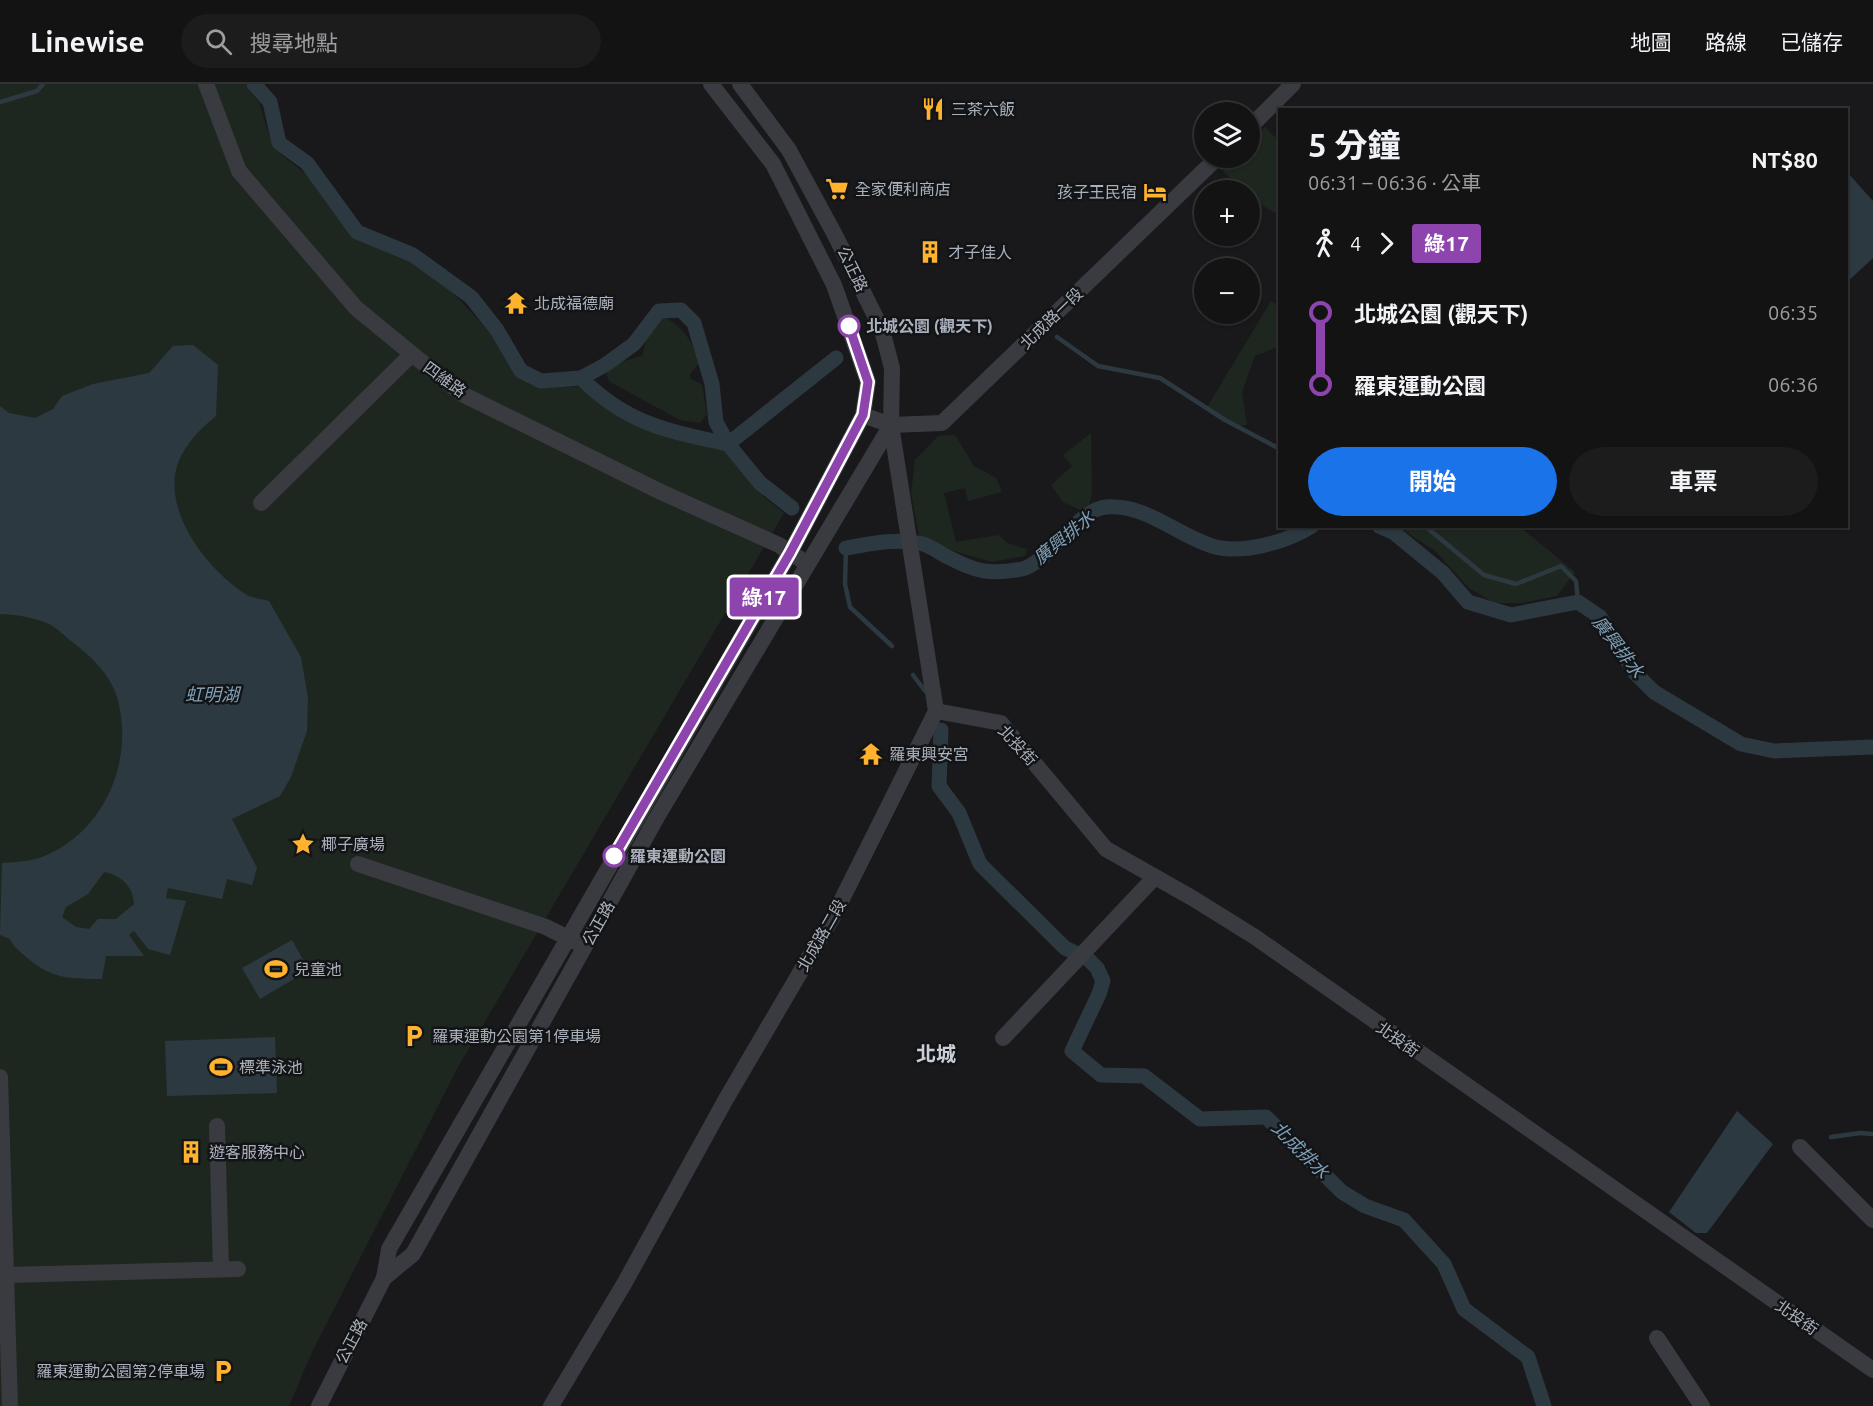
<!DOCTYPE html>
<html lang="zh-TW">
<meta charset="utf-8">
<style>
body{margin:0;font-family:Ubuntu,"Noto Sans TC",sans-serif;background:#1c1c1d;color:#f1f3f6;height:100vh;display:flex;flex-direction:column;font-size:22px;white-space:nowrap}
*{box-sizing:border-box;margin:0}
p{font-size:20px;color:#9d9ea0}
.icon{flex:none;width:33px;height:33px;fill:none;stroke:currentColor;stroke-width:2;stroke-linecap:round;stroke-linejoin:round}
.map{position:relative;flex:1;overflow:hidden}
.sheet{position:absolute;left:1278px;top:24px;width:570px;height:420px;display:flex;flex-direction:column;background:#131314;border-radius:0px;box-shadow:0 2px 4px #0004,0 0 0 2px #323234}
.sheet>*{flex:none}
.badge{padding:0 12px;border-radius:4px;font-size:21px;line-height:39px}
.buttons{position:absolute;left:1194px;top:18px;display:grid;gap:12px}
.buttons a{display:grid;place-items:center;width:66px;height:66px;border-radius:50%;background:#131314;box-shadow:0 2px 4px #0004,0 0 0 2px #323234;font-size:30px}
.map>.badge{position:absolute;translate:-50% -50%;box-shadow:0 0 0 3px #fff}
.legs{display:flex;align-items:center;gap:9px;height:66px;padding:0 30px;font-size:20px}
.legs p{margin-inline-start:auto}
.headline{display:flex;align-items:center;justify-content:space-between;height:102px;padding:0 30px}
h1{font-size:33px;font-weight:700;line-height:45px}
.button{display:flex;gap:12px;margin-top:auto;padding:12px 30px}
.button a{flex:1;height:69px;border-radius:36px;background:#1a73e8;color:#fff;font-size:24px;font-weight:700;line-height:69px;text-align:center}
.button a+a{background:#1c1c1d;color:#f1f3f6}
ul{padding:0 30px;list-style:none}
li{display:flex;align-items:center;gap:21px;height:72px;font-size:22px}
li i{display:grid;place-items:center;width:9px;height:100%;margin:0 8px;background:currentColor}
li i::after{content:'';width:15px;height:15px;margin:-8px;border:4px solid;border-radius:50%;background:#131314}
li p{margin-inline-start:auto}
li:first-child i{background:linear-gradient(#0000 50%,currentColor 0)}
li:last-child i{background:linear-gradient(currentColor 50%,#0000 0)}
header{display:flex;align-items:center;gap:36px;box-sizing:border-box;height:84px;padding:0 30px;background:#131314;border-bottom:2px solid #323234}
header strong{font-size:28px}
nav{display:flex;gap:33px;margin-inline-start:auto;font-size:21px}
.search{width:420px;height:54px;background:#1c1c1d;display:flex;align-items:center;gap:15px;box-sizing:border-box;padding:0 21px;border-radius:33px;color:#9d9ea0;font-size:22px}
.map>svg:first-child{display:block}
.green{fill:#1e271f}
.water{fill:#2d3941;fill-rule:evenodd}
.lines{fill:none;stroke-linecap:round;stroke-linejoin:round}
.stream{stroke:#2d3941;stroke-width:4.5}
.canal{stroke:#2d3941;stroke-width:15}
.minor{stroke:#393b40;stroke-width:16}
.line-1-casing{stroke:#fff;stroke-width:14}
.line-1{stroke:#8e44ad;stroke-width:9}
.stop-1-dot{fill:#fff;stroke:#8e44ad;stroke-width:3}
.labels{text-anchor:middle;stroke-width:5;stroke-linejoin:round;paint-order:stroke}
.poi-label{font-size:16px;fill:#aab0bc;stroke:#131416;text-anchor:start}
.street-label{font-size:16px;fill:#aab0bc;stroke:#131416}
.stop-label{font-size:16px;font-weight:bold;fill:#aab0bc;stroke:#131416;text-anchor:start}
.water-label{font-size:18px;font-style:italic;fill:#7fa0b9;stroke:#131416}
.quarter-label{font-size:20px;font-weight:bold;fill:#cbcfd7;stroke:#131416}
</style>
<header>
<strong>Linewise</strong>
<div class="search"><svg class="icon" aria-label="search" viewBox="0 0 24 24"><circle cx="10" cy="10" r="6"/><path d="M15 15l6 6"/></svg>搜尋地點</div>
<nav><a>地圖</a><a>路線</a><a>已儲存</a></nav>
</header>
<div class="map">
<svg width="1873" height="1322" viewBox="0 0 1873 1322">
<rect width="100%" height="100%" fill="#19191b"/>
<g class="green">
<path d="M0,0H245L259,18L273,64L321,102L365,151L422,180L458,214L504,264L532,301L583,303L659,346L714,357L756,399L763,412L784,429L457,985L313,1266L289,1322H0Z"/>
<path d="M1265,43L1279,57V131L1251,115L1250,106H1243L1220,84L1232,74H1250V57Z"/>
<path d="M1271,217L1279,222V266L1275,264L1255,272L1242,308L1247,341L1235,342L1206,325Z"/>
<path d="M662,233C680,238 696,261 698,280L690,290V295L702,300L707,330L700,339L680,336L610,298L606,291L612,281L643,271C644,255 650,244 662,233Z"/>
<path d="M1091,349L1092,409L1089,422L1082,427L1063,418L1051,401L1072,382L1063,371Z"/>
<path d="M955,351L974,382L996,394L1002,408L968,417L965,404L944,409L956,458L999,451L1007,459L1027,465L1025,472L992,478L957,468L919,452L911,409L915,376L938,352Z"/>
<path d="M1399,443H1520L1575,488L1557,512L1522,519H1495L1469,504L1435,467Z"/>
</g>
<g class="water">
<path d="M1847,88L1873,117V174L1847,198Z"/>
<path d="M193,261L218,281L216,332C201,344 185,360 178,379C161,427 208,487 247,511C253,514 262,515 269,517L301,573L308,614L307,647L291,693L280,712L232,735L257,784L252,801L227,795L222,815L168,804L166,814L186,817L170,871L148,865L134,847L129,851L144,872H106L102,895C69,895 52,895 26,873C20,867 13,863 10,855L0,851L2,779C18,778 33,777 47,771C106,745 135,674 117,613C110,590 90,571 71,557C65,552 57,544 49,540C36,534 14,530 0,530V322L9,329L35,334L53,325L62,312L93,300L149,289L173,262ZM104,788C121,791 133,802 134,820L116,835H98L89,845L76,843L62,833L66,823L88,810Z"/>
<path d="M292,856L309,886L260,915L242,884Z"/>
<path d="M275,953L277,1009L167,1012L165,957Z"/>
<path d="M1737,1027L1773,1060L1707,1149H1696L1669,1128Z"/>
</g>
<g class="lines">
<g class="stream">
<path d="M0,18L37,7L43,0"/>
<path d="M1057,253L1098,282L1160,294L1225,336L1280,365"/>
<path d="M1425,442L1484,491L1516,500L1561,482L1576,497L1578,518"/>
<path d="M846,464L845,500L850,523L892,562"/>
<path d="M913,591L925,607"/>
<path d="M1831,1053L1860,1049L1873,1050"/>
</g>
<g class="canal">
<path d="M254,0L270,18L279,59L307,79L357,148L413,171L471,213L497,246L521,287L541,297L581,294L605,281L634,260L659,227L681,226L694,239L712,300L716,338L728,360L760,399L792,424"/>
<path d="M581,294C627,340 667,347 728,360L836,274"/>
<path d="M1379,442L1393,448L1443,489L1468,518L1511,531L1578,518L1600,533L1635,589L1654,608L1741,660L1774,667L1873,663"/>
<path d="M846,464C873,459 897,454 923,460C932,463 940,469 948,473C976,488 990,491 1022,485C1046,480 1079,425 1106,423C1146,420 1175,450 1212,462C1241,471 1287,458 1312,442"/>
<path d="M941,646L939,702L959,729L980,780L1065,864L1088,875L1097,884L1103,897L1099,910L1072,967L1101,991L1144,992L1200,1035L1266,1033L1342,1108L1365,1122L1404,1136L1444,1180L1464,1225L1528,1273L1544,1322"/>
</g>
<g class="minor">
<path d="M206,0L239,87L356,224L412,270L462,310L661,408L779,461L800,475"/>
<path d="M1250,43L1293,0"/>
<path d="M863,331L891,341L942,339L1217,74"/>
<path d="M261,419L412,270"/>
<path d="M936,627L1001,639L1106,765L1194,815L1255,853L1873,1286"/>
<path d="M358,780L546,843L576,858"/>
<path d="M1003,954L1154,794"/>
<path d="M0,993L10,1322"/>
<path d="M217,1042L221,1185"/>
<path d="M1800,1063L1873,1136"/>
<path d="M6,1191L238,1185"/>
<path d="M384,1194L413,1170L657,733L891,341L892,284L882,246L835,151L789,66L740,0"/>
<path d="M1657,1254L1702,1322"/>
<path d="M319,1322L384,1194L389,1165L790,469L863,331L868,298L834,201L773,80L711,0"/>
<path d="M551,1322L624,1200L726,1015L835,829L936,627L891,341"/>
</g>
</g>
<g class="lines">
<g class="line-1-casing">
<path id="line-1" d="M614,772L790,469L863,331L868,298L849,242"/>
</g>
<use href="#line-1" class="line-1"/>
</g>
<defs>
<g id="restaurant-bare" transform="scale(1.8)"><path d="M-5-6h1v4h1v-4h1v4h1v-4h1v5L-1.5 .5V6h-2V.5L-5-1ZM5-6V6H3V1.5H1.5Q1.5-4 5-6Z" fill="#ffb22d" stroke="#131416" stroke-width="2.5" paint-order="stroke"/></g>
<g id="supermarket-bare" transform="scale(1.8)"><path d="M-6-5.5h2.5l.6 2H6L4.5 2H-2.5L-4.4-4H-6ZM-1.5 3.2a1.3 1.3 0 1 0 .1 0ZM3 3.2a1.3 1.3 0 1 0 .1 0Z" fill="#ffb22d" stroke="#131416" stroke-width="2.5" paint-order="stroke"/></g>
<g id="hotel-bare" transform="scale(1.8)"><path d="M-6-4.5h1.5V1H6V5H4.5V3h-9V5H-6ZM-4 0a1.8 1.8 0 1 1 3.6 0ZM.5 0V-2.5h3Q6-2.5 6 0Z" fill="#ffb22d" stroke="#131416" stroke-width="2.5" paint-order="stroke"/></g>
<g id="building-bare" transform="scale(1.8)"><path d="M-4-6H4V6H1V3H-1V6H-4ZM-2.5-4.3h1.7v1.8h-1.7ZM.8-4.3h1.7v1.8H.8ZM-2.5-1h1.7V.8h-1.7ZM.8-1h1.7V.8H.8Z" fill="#ffb22d" stroke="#131416" stroke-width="2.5" paint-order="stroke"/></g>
<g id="temple-bare" transform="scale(1.8)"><path d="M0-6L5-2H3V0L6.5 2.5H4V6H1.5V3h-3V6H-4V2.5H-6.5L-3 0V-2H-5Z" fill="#ffb22d" stroke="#131416" stroke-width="2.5" paint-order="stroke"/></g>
<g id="sight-bare" transform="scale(1.8)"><path d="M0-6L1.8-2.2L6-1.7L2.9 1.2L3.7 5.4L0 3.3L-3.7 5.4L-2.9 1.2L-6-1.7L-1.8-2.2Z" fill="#ffb22d" stroke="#131416" stroke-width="2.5" paint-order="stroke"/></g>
<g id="stadium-bare" transform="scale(1.8)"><path d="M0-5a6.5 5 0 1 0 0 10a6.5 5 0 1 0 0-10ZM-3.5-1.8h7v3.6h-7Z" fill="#ffb22d" stroke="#131416" stroke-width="2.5" paint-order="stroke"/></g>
<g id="parking-bare" transform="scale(1.8)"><path d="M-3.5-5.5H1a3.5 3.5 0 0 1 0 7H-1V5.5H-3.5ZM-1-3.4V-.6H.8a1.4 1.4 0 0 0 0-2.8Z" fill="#ffb22d" stroke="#131416" stroke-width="2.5" paint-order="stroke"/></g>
</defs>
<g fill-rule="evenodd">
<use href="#restaurant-bare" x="933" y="25"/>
<use href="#supermarket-bare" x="837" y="105"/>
<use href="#hotel-bare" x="1155" y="108"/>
<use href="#building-bare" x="930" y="168"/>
<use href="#temple-bare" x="516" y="219"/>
<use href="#temple-bare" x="871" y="670"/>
<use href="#sight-bare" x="303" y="760"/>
<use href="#stadium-bare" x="276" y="885"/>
<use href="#parking-bare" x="414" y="952"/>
<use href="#stadium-bare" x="221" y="983"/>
<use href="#building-bare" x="191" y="1068"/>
<use href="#parking-bare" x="223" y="1287"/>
</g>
<g class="stop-1-dot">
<circle cx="849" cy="242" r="10"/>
<circle cx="614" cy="772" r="10"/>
</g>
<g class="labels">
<g class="poi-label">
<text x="951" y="31">三茶六飯</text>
<text x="855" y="111">全家便利商店</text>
<text x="1137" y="114" text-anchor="end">孩子王民宿</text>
<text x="948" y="174">才子佳人</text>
<text x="534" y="225">北成福德廟</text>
<text x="889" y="676">羅東興安宮</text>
<text x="321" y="766">椰子廣場</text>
<text x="294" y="891">兒童池</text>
<text x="432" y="958">羅東運動公園第1停車場</text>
<text x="239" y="989">標準泳池</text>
<text x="209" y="1074">遊客服務中心</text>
<text x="205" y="1293" text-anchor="end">羅東運動公園第2停車場</text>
</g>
<g class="street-label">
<text transform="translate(853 185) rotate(64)" y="6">公正路</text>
<text transform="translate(1051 234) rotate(-44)" y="6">北成路一段</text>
<text transform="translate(445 295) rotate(36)" y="6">四維路</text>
<text transform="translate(1018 661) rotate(47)" y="6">北投街</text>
<text transform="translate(598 839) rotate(-61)" y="6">公正路</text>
<text transform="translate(821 851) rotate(-60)" y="6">北成路二段</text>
<text transform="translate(1398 955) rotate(35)" y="6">北投街</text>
<text transform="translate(1797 1233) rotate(35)" y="6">北投街</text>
<text transform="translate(351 1257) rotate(-62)" y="6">公正路</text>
</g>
<g class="stop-label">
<text x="866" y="248">北城公園 (觀天下)</text>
<text x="630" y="778">羅東運動公園</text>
</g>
<g class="water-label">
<text transform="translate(1064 454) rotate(-39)" y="6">廣興排水</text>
<text transform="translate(1618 563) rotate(53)" y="6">廣興排水</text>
<text x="212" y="617">虹明湖</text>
<text transform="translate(1300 1066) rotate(45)" y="6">北成排水</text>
</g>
<g class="quarter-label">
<text x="936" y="977">北城</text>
</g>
</g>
</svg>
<div class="buttons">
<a><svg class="icon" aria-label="layers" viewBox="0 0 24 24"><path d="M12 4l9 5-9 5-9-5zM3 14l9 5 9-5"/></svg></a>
<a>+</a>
<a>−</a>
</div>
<b class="badge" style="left:764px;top:513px;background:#8e44ad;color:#fff">綠17</b>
<section class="sheet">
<div class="headline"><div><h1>5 分鐘</h1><p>06:31 – 06:36 · 公車</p></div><b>NT$80</b></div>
<div class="legs"><svg class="icon" aria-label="walk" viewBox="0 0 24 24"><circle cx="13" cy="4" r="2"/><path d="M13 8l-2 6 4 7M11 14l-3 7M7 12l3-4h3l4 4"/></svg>4<svg class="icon" aria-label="forward" viewBox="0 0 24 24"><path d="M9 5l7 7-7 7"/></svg><b class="badge" style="background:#8e44ad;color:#fff">綠17</b></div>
<ul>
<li><i style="color:#8e44ad"></i><b>北城公園 (觀天下)</b><p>06:35</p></li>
<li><i style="color:#8e44ad"></i><b>羅東運動公園</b><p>06:36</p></li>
</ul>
<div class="button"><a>開始</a><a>車票</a></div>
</section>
</div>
